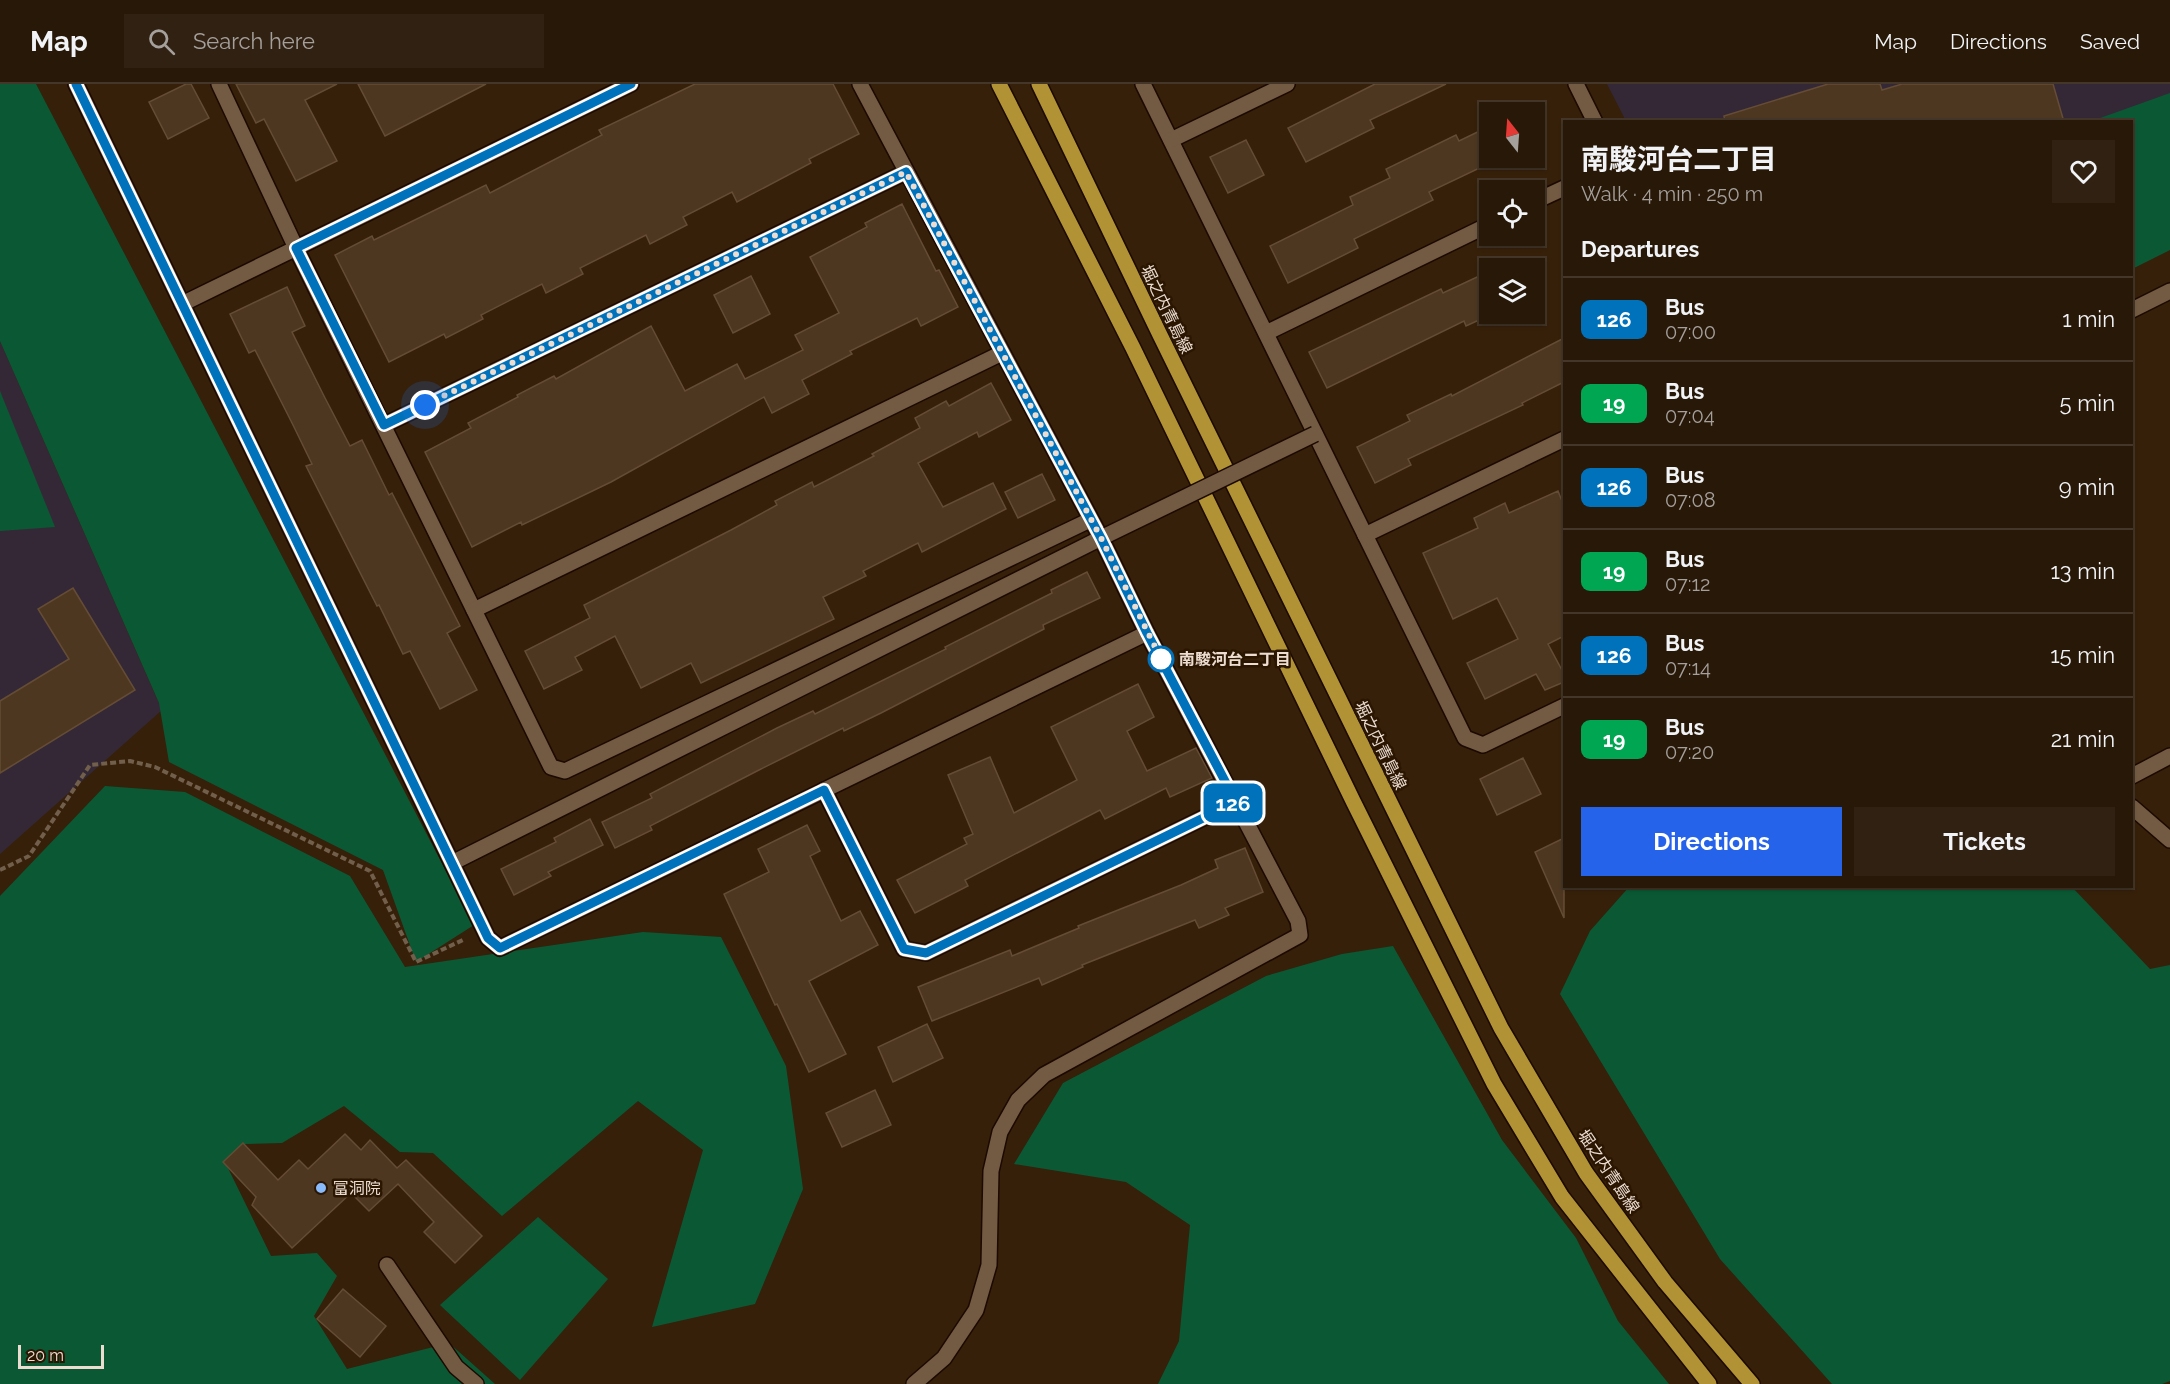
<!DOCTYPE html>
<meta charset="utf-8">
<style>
body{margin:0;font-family:Raleway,"Noto Sans JP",sans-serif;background:#302112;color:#f1f3f6;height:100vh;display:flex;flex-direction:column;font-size:22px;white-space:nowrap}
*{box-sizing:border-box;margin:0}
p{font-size:20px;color:#a5a09c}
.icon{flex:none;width:33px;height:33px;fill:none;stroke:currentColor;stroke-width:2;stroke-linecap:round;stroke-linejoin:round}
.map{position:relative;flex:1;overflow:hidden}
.details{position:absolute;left:1563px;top:36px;width:570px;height:768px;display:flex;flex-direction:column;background:#281808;border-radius:0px;box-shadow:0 2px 4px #0004,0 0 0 2px #443729}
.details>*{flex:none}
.badge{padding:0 12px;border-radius:9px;font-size:21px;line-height:39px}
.needle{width:39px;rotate:343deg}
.buttons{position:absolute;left:1479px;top:18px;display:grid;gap:12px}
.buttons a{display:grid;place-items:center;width:66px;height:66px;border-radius:0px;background:#281808;box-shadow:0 2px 4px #0004,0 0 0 2px #443729;font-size:30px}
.scale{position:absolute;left:18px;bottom:15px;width:86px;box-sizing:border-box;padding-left:6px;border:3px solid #ecddd0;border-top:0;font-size:16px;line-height:21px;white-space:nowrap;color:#ecddd0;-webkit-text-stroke:4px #2b1602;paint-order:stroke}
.you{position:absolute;width:30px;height:30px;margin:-15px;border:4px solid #fff;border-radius:50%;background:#1a73e8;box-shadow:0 0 0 9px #1a73e833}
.map>.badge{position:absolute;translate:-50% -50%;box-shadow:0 0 0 3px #fff}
h2{padding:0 18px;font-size:22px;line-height:54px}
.round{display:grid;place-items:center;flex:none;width:63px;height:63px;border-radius:0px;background:#302112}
.summary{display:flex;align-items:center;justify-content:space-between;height:102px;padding:0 18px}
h1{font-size:28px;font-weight:700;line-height:45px}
.action{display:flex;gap:12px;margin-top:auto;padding:12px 18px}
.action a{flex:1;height:69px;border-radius:0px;background:#2563eb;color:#fff;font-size:24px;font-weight:700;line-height:69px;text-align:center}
.action a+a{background:#302112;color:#f1f3f6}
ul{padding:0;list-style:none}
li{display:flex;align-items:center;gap:18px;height:84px;padding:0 18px;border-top:2px solid #443729}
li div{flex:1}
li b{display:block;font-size:22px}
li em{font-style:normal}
li .badge{min-width:66px;font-weight:700;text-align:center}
header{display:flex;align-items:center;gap:36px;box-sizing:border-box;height:84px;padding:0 30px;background:#281808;border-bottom:2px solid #443729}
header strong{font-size:28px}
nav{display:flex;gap:33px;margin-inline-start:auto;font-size:21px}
.search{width:420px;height:54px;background:#302112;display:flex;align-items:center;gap:15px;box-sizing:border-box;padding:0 21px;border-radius:0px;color:#a5a09c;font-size:22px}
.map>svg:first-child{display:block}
.education{fill:#342836}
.green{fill:#0b5934}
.building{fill:#4e3721;stroke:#644c35;stroke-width:1.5}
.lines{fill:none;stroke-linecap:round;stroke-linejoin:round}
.minor-casing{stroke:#1c0900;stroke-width:18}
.major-casing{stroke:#1c0900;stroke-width:18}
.path{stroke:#715e4b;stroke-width:4;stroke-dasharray:6 3;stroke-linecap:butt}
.minor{stroke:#735a43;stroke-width:15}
.major{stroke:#b19335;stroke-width:15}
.minor-bridge-casing{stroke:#1c0900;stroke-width:18;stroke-linecap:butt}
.minor-bridge{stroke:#735a43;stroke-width:15}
.line-casing{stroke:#fff;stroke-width:14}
.line{stroke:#0072bc;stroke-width:9}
.walk{stroke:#ecddd0;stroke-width:6;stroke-dasharray:0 10.8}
.stop-dot{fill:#fff;stroke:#0072bc;stroke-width:3}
.poi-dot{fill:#88bafc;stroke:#2b1602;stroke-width:2}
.labels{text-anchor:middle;stroke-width:5;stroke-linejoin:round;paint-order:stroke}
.street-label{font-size:16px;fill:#ecddd0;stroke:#2b1602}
.stop-label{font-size:16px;font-weight:bold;fill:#ecddd0;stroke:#2b1602;text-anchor:start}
.poi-label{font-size:16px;fill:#ecddd0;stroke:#2b1602;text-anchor:start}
</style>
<header>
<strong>Map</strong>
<div class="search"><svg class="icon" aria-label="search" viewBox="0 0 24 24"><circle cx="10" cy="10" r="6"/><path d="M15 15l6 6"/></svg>Search here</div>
<nav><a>Map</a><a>Directions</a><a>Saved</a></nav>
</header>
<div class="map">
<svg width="2170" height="1300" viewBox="0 0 2170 1300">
<rect width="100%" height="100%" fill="#36200a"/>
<g class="education">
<path d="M1607,0H2170V106L2132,38L1626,37Z"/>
<path d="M0,257L162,626L0,770Z"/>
</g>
<g class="green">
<path d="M0,0H36L474,841L416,878L383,786L169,678L159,619L0,257Z"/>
<path d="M2170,9V166L2132,185V38L2092,37Z"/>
<path d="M0,307L55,443L0,447Z"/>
<path d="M105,702L185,708L350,792L405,883L643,848L721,853L786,982L803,1105L755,1220L652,1243L703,1066L638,1017L502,1132L433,1069L400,1068L344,1022L282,1059L244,1060L227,1082L271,1172L317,1169L337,1192L314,1232L347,1285L449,1259L495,1300H0V812Z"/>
<path d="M1629,803H2072L2150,885L2170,881V1297L2162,1300H1832L1720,1175L1560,910L1590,847Z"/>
<path d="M1393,862L1502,1056L1576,1154L1618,1237L1669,1300H1158L1179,1257L1190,1141L1126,1098L1014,1080L1063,999L1266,892L1342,870Z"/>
<path d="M538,1133L608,1195L520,1296L440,1221Z"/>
</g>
<g class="building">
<path d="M186,0H191L209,34L168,55L149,18Z"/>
<path d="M236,0H337L305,16L337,77L296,97L264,35L256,39Z"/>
<path d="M358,0H486L385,52Z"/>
<path d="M695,0H833L859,50L809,75L811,79L737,118L732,108L683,133L687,141L650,160L646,151L580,184L583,190L546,209L542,200L481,231L483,235L446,254L444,250L389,278L335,171L372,152L374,156L486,101L490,109L602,51L599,46Z"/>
<path d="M1375,0H1446L1370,36L1374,44L1306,78L1288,44Z"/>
<path d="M1828,0H1880L1882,6L1902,0H2053L2064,38H1725L1724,32Z"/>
<path d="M1490,42V79L1429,108L1433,116L1354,155L1358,164L1288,199L1270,162L1353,121L1350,113L1390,94L1386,85L1456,51L1459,57Z"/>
<path d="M1246,56L1264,91L1228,109L1210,73Z"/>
<path d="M902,120L936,187L939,186L958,223L921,242L917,234L850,267L852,270L802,296L809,310L772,329L764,313L611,398L522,441L521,438L472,463L425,368L471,344L468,339L518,313L517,311L554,292L556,295L651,242L685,307L737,280L745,295L803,266L795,251L839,229L810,173L867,143L865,139Z"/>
<path d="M1490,187V231L1466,242L1464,237L1327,304L1309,268L1441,205L1443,209Z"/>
<path d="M751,192L770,230L733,249L714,211Z"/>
<path d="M287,203L305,242L292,248L324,312L350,362L362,356L389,411L392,409L460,542L447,549L477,606L440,625L410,567L403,570L379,521L377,522L306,382L312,380L292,339L255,266L249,269L230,230Z"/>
<path d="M1564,254V298L1522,319L1523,321L1408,375L1411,381L1375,399L1357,363L1410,337L1407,331L1451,310L1452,312Z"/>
<path d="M991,299L1011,336L979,353L977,348L918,379L943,423L993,399L1006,425L922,468L918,459L863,487L866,492L823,513L834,535L701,599L691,579L641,604L615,552L575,573L582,586L544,605L525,567L590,534L584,521L731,446L777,421L775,417L812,398L814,403L874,372L872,370L920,344L915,334L946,317L949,322Z"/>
<path d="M1042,390L1055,416L1018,434L1005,408Z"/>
<path d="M1558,407L1564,422V552L1548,560L1564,590V598L1545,606L1536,590L1485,615L1467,579L1518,555L1497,514L1453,535L1423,469L1478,444L1474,434L1505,419L1509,429Z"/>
<path d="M1087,488L1100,514L1043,541L1044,545L881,629L844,647L843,644L759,686L650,742L652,746L615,764L602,738L652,714L650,710L777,644L813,627L815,630L946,565L945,563L1052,509L1051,506Z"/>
<path d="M73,504L135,606L0,689V617L69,575L38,525Z"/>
<path d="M1138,600L1154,633L1127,647L1147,687L1196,664L1212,694L1170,713L1166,704L1105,735L1100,726L965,796L968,802L915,829L897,796L967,760L964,754L973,750L948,691L990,673L1014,729L1077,696L1051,643Z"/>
<path d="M1523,674L1541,710L1497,731L1480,695Z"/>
<path d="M590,735L603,761L548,788L551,792L514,811L501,785L556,758L554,754Z"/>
<path d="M807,741L820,767L810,772L841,837L860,827L878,861L809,897L846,970L809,988L777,920L775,921L724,810L769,788L758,765Z"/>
<path d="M1564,754V834L1535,768Z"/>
<path d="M1245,764L1263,808L1225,824L1229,831L1199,844L1195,836L1082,881L1083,883L1042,901L1039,894L932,937L918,903L1010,866L1012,872L1079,844L1078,842L1181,801L1218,784L1215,776Z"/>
<path d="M927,940L943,974L893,998L878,963Z"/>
<path d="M875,1006L891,1041L842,1063L826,1029Z"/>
<path d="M345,1050L361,1066L370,1056L397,1084L406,1076L482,1152L455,1179L424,1148L434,1138L398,1100L369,1127L351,1109L292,1164L252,1121L256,1113L223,1078L243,1059L278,1096L299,1076L308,1085Z"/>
<path d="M343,1205L386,1242L360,1273L317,1235Z"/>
</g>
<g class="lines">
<g class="minor-casing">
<g id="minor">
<path d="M76,0L488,854L500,864L1147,549"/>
<path d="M219,0L296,164L551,683L565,687L1090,436"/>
<path d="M860,0L1101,454L1147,549L1298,837L1300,851L1044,991L1018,1016L1000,1048L991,1087L989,1181L976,1226L944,1274L914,1300"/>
<path d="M1143,0L1465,654L1483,661L1564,622"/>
<path d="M1576,0L1595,38"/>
<path d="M1171,56L1287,0"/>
<path d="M1534,118L1564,104"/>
<path d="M182,220L631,0"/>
<path d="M2132,226L2170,207"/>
<path d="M1266,249L1490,140"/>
<path d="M384,341L906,88"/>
<path d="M1365,451L1564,355"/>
<path d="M474,526L1002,269"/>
<path d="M2132,692L2170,672"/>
<path d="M824,706L904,865L926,869L1236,718"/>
<path d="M2132,723L2170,756"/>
<path d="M452,779L1101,454"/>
<path d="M387,1181L456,1283L476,1300"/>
</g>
</g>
<g class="major-casing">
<g id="major">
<path d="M999,0L1133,264L1353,717L1494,1000L1562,1113L1709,1300"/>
<path d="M1039,0L1160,251L1501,944L1586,1089L1665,1198L1752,1300"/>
</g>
</g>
<path class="path" d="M0,786L29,772L90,681L130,677L155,683L370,787L416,878L465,855"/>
<use href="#minor" class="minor"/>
<use href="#major" class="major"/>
<g class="minor-bridge-casing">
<path id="minor-bridge" d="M1101,454L1315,350"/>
</g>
<use href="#minor-bridge" class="minor-bridge"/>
</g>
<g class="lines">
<g class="line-casing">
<path id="line" d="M76,0L488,854L500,864L824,706L904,865L926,869L1236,718L1147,549L1101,454L906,88L384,341L296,164L631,0"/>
</g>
<use href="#line" class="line"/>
<path class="walk" d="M425,321L906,88L1101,454L1161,575"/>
</g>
<circle class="stop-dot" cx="1161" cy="575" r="12"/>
<circle class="poi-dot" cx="321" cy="1104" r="6"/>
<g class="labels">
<g class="street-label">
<text transform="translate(1167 225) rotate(64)" y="6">堀之内青島線</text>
<text transform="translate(1381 661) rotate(64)" y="6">堀之内青島線</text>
<text transform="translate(1609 1087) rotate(56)" y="6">堀之内青島線</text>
</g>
<g class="stop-label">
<text x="1179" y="581">南駿河台二丁目</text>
</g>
<g class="poi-label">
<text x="333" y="1110">富洞院</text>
</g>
</g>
</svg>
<div class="buttons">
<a><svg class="needle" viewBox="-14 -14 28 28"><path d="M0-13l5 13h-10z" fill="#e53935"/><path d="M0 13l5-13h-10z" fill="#a5a09c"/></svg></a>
<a><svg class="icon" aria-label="locate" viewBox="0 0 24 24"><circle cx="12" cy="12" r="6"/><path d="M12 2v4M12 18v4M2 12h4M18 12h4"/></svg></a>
<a><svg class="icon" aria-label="layers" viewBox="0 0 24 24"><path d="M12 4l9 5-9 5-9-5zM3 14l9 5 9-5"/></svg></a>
</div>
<div class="scale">20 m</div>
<div class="you" style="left:425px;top:321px"></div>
<b class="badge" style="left:1233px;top:719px;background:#0072bc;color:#fff">126</b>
<section class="details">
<div class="summary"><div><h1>南駿河台二丁目</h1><p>Walk · 4 min · 250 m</p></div><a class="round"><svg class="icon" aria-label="heart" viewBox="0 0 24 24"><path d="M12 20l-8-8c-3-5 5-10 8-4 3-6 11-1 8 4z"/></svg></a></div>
<h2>Departures</h2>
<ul>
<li><span class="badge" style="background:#0072bc;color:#fff">126</span><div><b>Bus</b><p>07:00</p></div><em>1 min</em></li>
<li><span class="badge" style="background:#00a651;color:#fff">19</span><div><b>Bus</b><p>07:04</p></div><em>5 min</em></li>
<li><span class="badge" style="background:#0072bc;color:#fff">126</span><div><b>Bus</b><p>07:08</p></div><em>9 min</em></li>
<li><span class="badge" style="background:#00a651;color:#fff">19</span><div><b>Bus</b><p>07:12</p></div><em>13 min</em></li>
<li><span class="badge" style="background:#0072bc;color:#fff">126</span><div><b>Bus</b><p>07:14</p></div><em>15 min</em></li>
<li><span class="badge" style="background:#00a651;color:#fff">19</span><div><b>Bus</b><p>07:20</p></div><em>21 min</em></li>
</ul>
<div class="action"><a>Directions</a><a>Tickets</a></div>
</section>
</div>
